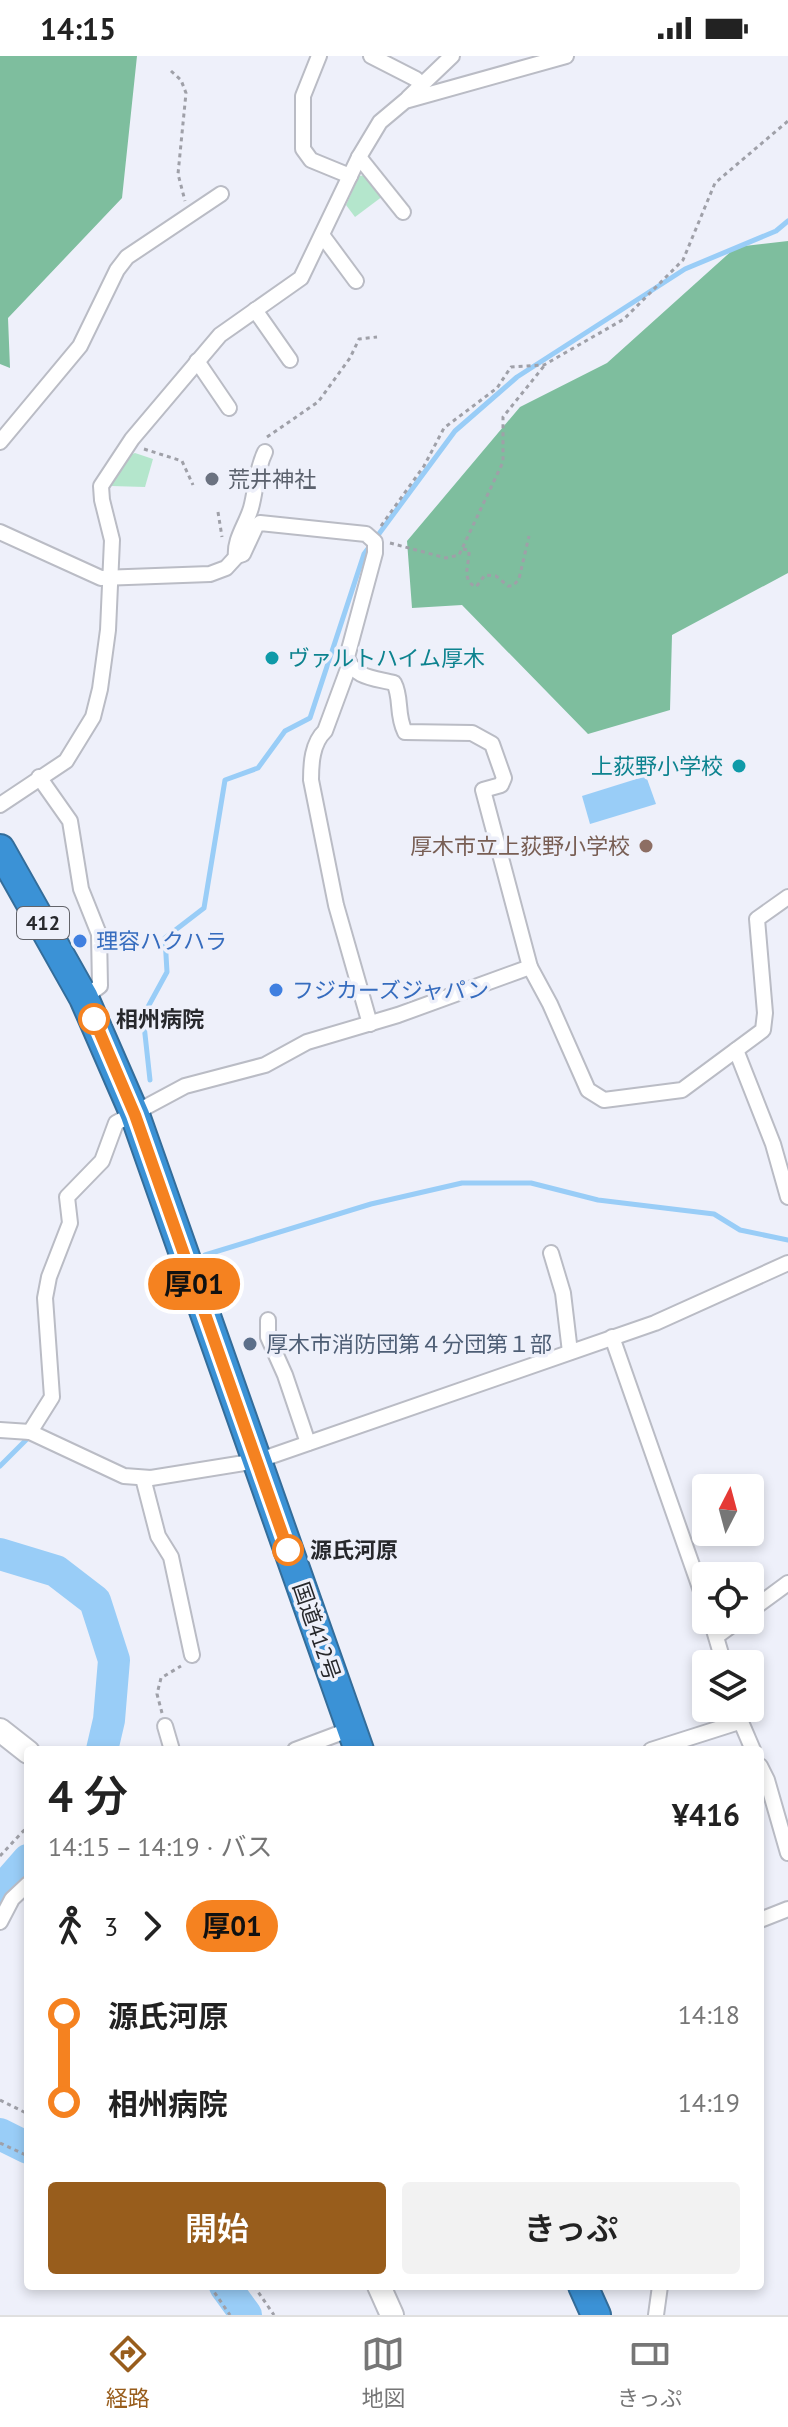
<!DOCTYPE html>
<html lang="ja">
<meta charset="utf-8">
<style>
body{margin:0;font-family:"PT Sans","Noto Sans JP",sans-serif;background:#f2f2f2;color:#222;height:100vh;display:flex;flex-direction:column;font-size:30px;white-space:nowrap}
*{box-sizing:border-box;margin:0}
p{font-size:26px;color:#767676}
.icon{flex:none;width:44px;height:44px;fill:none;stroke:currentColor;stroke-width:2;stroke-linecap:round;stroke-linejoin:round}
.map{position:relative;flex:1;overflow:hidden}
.sheet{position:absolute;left:24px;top:1690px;width:740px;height:544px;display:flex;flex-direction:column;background:#fff;border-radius:8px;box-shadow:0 4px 12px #0003}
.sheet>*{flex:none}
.badge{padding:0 16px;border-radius:26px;font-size:28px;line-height:52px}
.needle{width:52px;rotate:6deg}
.buttons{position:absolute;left:692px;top:1418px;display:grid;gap:16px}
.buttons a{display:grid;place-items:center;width:72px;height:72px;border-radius:8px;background:#fff;box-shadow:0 4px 12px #0003;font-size:40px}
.map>.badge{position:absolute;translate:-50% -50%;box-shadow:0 0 0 4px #fff}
.legs{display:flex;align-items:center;gap:12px;height:88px;padding:0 24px;font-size:26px}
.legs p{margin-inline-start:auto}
.summary{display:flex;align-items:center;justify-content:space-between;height:136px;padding:0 24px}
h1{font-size:44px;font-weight:600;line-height:60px}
.cta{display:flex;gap:16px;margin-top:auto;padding:16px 24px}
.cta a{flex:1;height:92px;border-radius:8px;background:#985d1c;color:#fff;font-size:32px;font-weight:600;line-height:92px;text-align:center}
.cta a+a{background:#f2f2f2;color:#222}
ul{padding:0 24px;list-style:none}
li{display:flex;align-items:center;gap:28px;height:88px;font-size:30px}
li i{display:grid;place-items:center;width:12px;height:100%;margin:0 10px;background:currentColor}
li i::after{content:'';width:20px;height:20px;margin:-10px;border:6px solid;border-radius:50%;background:#fff}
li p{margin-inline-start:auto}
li:first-child i{background:linear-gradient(#0000 50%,currentColor 0)}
li:last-child i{background:linear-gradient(currentColor 50%,#0000 0)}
.status{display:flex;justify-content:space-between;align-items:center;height:56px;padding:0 40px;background:#fff;direction:ltr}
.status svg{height:22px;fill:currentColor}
.dock{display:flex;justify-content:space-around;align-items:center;height:112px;border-top:2px solid #e0e0e0;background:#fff;font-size:22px;color:#767676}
.dock a{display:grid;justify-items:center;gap:4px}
.dock .current{color:#985d1c}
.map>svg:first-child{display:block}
.green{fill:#b4e6cc}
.forest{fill:#7ebe9e}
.water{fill:#99cdf7}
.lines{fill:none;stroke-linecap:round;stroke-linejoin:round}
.stream{stroke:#99cdf7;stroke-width:5}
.river{stroke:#99cdf7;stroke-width:32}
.street-casing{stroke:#babcc5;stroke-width:18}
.secondary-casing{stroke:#babcc5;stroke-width:26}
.highway-casing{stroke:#346d9a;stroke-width:32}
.path{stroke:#9fa0a8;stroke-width:3;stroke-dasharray:4 4;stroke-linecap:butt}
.street{stroke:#fff;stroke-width:14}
.secondary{stroke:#fff;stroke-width:22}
.highway{stroke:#3b92d6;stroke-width:28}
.line-1-casing{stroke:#fff;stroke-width:18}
.line-1{stroke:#f58220;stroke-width:12}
.worship-dot{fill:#6b7280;stroke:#eef0fa;stroke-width:3}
.culture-dot{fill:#0f9aa8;stroke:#eef0fa;stroke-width:3}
.education-dot{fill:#8d6e63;stroke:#eef0fa;stroke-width:3}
.shop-dot{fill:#3f7fe0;stroke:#eef0fa;stroke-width:3}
.stop-1-dot{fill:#fff;stroke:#f58220;stroke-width:4}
.service-dot{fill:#5c6f8a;stroke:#eef0fa;stroke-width:3}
.labels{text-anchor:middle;stroke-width:7;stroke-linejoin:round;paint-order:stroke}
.shield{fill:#eef0fa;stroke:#63646a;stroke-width:2}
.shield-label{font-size:20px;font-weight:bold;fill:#27282c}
.worship-label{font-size:22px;fill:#5b616d;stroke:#eef0fa;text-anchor:start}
.culture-label{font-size:22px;fill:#0d838f;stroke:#eef0fa;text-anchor:start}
.education-label{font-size:22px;fill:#785e54;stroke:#eef0fa;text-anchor:end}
.shop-label{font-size:22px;fill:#366cbe;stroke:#eef0fa;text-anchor:start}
.stop-label{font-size:22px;font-weight:bold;fill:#27282c;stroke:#eef0fa;text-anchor:start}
.service-label{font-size:22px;fill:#4e5e75;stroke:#eef0fa;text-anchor:start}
.street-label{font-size:22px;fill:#27282c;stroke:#eef0fa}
</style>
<div class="status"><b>14:15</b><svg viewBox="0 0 49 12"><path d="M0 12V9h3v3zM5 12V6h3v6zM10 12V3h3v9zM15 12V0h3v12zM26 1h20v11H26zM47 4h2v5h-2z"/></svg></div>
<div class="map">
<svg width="788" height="2259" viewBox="0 0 788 2259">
<rect width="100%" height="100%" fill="#eef0fa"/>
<g class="green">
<path d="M367,119L383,140L355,161L346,149L359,120Z"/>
<path d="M135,397L153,403L145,431L111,430L127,400Z"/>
</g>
<g class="forest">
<path d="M0,0H137L122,142L8,262L10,312L0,308Z"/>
<path d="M788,185V517L672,579L670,654L588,678L462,549L412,552L407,485L520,351L607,307L736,191Z"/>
</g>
<path class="water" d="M646,720L656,748L590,768L582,740Z"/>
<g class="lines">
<g class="stream">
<path d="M150,1024L143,960L167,916L165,882L204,852L225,724L258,712L285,675L310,662L364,498L455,375L517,321L685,213L776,175L788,165"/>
<path d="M205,1199L371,1148L462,1127H531L598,1144L714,1158L740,1174L788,1184"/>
<path d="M0,1410L27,1383"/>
</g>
<g class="river">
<path d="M0,1498L56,1515L95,1545L114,1604L109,1664L102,1694"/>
<path d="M0,1836L28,1804"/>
<path d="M0,2078L28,2092"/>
<path d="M225,2230L246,2259"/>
</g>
<g class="street-casing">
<g id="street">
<path d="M319,0L303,40V93L311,104L350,120"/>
<path d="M371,0L416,23L422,31"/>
<path d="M408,42L452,0"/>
<path d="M359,101L403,156"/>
<path d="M322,179L356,225"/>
<path d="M255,254L290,304"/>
<path d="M197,305L229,352"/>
<path d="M0,386L80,290L117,214L127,201L221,138"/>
<path d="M0,476L101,522L210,518L226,512L237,500L243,498L256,470L260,467L366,478L375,486V497L347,601C353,622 375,622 394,627C402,642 396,658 405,676L472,677L492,688L504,722L501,729L483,734L530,911L398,959L307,986L265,1009L185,1030L116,1067L102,1105L67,1141L70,1167L49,1221L45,1242L52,1341L30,1376"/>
<path d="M236,501C234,483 246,469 251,452C256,434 256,414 265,396"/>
<path d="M349,610L325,675C312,687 311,708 311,724L336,849L370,968"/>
<path d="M39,721L70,765L81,833L99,878L100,930L84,942"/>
<path d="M0,749L66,705L93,661L100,633L108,574L112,484L102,444L101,430L132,383L220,279L301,222L359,101L380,66L405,45L566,0"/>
<path d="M530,911L550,948L588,1034L604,1044L682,1034L763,974L765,957L757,863L788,841"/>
<path d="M736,994L773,1088L788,1141"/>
<path d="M551,1197L563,1237L570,1296"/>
<path d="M268,1264V1281L285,1319L308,1387"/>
<path d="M612,1281L706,1549"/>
<path d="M0,1374L30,1376L124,1420L151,1422L257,1405L655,1267L788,1207"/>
<path d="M143,1422L158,1480L171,1501L192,1599"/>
<path d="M750,1555L788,1527"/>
<path d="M711,1564L724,1608"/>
<path d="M717,1580L739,1564"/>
<path d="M735,1652L753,1694"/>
<path d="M165,1670L172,1694"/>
<path d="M295,1694L351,1673"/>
<path d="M651,1694L739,1666"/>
<path d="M760,1710L767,1724L788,1797"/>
<path d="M760,1864L788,1853"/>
<path d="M0,1866L12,1843L28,1828"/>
<path d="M656,2259L660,2230"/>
</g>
</g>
<g class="secondary-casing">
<g id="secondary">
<path d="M0,1674L28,1696"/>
<path d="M379,2230L392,2259"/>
</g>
</g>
<g class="highway-casing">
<g id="highway">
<path d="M0,793L84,942L135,1059L359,1694"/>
<path d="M583,2230L596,2259"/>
</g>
</g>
<g class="path">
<path d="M171,15L181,24L186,37L178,118L185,145"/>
<path d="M267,381L318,346L350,302L359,283L377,281"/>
<path d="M144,393L182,405L193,429"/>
<path d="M218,456L222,481"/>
<path d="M381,470L424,410L444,372L497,332L511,311L544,309L624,263L683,204L715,127L788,65"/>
<path d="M390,487L446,502L459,499L503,406V361L544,310"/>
<path d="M463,493L469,494C470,508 460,523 476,531L485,519L496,520L508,530H513L519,523L529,480"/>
<path d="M162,1657L157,1638L161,1622L181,1610"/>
<path d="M0,1800L28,1770"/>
<path d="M0,2044L28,2058"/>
<path d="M0,2087L28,2100"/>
<path d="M210,2230L230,2259"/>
<path d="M254,2230L274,2259"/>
</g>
<use href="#street" class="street"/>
<use href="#secondary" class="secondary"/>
<use href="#highway" class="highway"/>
</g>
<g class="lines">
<g class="line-1-casing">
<path id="line-1" d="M94,963L135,1059L288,1494"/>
</g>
<use href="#line-1" class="line-1"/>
</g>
<circle class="worship-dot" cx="212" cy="423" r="8"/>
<g class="culture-dot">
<circle cx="272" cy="602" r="8"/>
<circle cx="739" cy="710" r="8"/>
</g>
<circle class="education-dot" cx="646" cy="790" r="8"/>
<g class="shop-dot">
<circle cx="80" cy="885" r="8"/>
<circle cx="276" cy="934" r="8"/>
</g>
<g class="stop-1-dot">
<circle cx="94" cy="963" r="14"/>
<circle cx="288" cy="1494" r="14"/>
</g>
<circle class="service-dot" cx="250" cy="1288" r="8"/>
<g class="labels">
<rect class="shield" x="17" y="851" width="52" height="32" rx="6"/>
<g class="shield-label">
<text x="43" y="874">412</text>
</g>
<g class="worship-label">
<text x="228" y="431">荒井神社</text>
</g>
<g class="culture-label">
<text x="288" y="610">ヴァルトハイム厚木</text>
<text x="723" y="718" text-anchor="end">上荻野小学校</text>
</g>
<g class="education-label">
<text x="630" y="798">厚木市立上荻野小学校</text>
</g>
<g class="shop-label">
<text x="96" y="893">理容ハクハラ</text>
<text x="292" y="942">フジカーズジャパン</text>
</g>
<g class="stop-label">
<text x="116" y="971">相州病院</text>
<text x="310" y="1502">源氏河原</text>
</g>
<g class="service-label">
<text x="266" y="1296">厚木市消防団第４分団第１部</text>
</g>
<g class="street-label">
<text transform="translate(317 1575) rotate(71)" y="8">国道412号</text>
</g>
</g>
</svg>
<div class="buttons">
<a><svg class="needle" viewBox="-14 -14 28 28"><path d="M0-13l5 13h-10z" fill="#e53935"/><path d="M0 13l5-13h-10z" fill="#767676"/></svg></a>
<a><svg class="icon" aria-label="locate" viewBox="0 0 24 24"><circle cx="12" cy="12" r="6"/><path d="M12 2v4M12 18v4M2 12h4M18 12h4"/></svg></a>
<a><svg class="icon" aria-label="layers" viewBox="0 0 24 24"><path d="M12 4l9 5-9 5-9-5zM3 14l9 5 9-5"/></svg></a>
</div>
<b class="badge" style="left:194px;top:1228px;background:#f58220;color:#111">厚01</b>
<section class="sheet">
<div class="summary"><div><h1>4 分</h1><p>14:15 – 14:19 · バス</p></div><b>¥416</b></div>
<div class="legs"><svg class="icon" aria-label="walk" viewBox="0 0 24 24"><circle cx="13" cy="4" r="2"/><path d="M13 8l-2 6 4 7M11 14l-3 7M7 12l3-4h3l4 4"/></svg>3<svg class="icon" aria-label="forward" viewBox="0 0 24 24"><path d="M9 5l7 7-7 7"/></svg><b class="badge" style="background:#f58220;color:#111">厚01</b></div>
<ul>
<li><i style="color:#f58220"></i><b>源氏河原</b><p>14:18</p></li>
<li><i style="color:#f58220"></i><b>相州病院</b><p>14:19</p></li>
</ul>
<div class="cta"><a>開始</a><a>きっぷ</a></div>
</section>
</div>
<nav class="dock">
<a class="current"><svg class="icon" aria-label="directions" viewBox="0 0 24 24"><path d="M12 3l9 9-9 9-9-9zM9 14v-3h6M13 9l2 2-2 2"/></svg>経路</a>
<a><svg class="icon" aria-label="map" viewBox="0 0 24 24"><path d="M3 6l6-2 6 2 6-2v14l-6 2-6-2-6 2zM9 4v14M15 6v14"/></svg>地図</a>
<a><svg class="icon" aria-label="tickets" viewBox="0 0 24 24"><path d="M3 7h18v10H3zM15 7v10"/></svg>きっぷ</a>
</nav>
